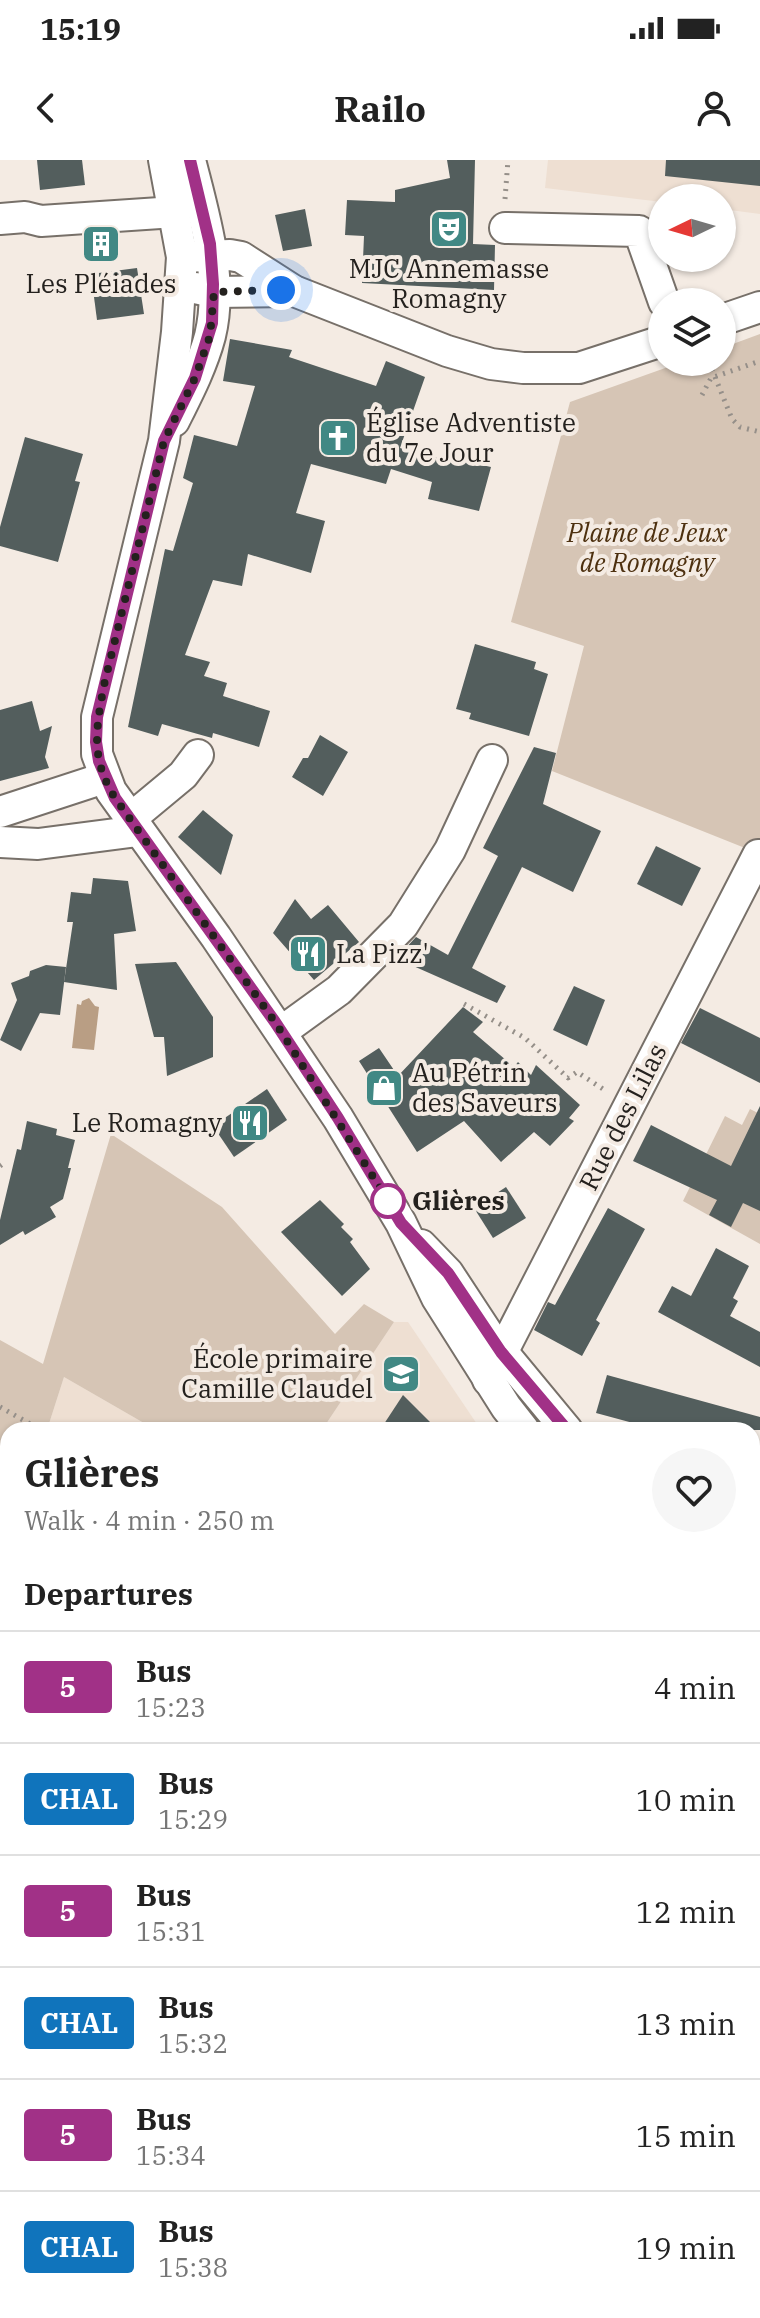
<!DOCTYPE html>
<meta charset="utf-8">
<style>
body{margin:0;font-family:"IBM Plex Serif",serif;background:#f6f6f6;color:#222;height:100vh;display:flex;flex-direction:column;font-size:30px;white-space:nowrap}
*{box-sizing:border-box;margin:0}
p{font-size:26px;color:#767676}
.icon{flex:none;width:44px;height:44px;fill:none;stroke:currentColor;stroke-width:2;stroke-linecap:round;stroke-linejoin:round}
.map{position:relative;flex:1;overflow:hidden}
.sheet{position:absolute;left:0px;top:1262px;width:760px;height:896px;display:flex;flex-direction:column;background:#fff;border-radius:24px 24px 0 0;box-shadow:0 2px 6px #0004}
.sheet>*{flex:none}
.badge{padding:0 16px;border-radius:6px;font-size:28px;line-height:52px}
.needle{width:52px;rotate:265deg}
.fabs{position:absolute;left:648px;top:24px;display:grid;gap:16px}
.fabs a{display:grid;place-items:center;width:88px;height:88px;border-radius:50%;background:#fff;box-shadow:0 2px 6px #0004;font-size:40px}
.you{position:absolute;width:40px;height:40px;margin:-20px;border:6px solid #fff;border-radius:50%;background:#1a73e8;box-shadow:0 0 0 12px #1a73e833}
.map>.badge{position:absolute;translate:-50% -50%;box-shadow:0 0 0 4px #fff}
h2{padding:0 24px;font-size:30px;line-height:72px}
.round{display:grid;place-items:center;flex:none;width:84px;height:84px;border-radius:42px;background:#f6f6f6}
.head{display:flex;align-items:center;justify-content:space-between;height:136px;padding:0 24px}
h1{font-size:38px;font-weight:700;line-height:60px}
ul{padding:0;list-style:none}
li{display:flex;align-items:center;gap:24px;height:112px;padding:0 24px;border-top:2px solid #e0e0e0}
li div{flex:1}
li b{display:block;font-size:30px}
li em{font-style:normal}
li .badge{min-width:88px;font-weight:700;text-align:center}
.status{display:flex;justify-content:space-between;align-items:center;height:56px;padding:0 40px;background:#fff;direction:ltr}
.status svg{height:22px;fill:currentColor}
header{display:flex;justify-content:space-between;align-items:center;height:104px;padding:0 24px;background:#fff;font-size:36px;font-weight:700}
.map>svg:first-child{display:block}
.built{fill:#eedfd2}
.green{fill:#d6c5b5}
.water{fill:#b99e84}
.building{fill:#535e5d}
.lines{fill:none;stroke-linecap:round;stroke-linejoin:round}
.minor-casing{stroke:#777069;stroke-width:34}
.path{stroke:#958f89;stroke-width:5;stroke-dasharray:2 6;stroke-linecap:butt}
.minor{stroke:#fff;stroke-width:30}
.line-casing{stroke:#fff;stroke-width:18}
.line{stroke:#a13187;stroke-width:12}
.walk{stroke:#24211e;stroke-width:8;stroke-dasharray:0 14.4}
.stop-dot{fill:#fff;stroke:#a13187;stroke-width:4}
.labels{text-anchor:middle;stroke-width:8;stroke-linejoin:round;paint-order:stroke}
.poi-label{font-size:26px;fill:#24211e;stroke:#f4ebe3;text-anchor:start}
.park-label{font-size:26px;font-style:italic;fill:#4d300f;stroke:#f4ebe3}
.street-label{font-size:26px;fill:#24211e;stroke:#f4ebe3}
.stop-label{font-size:26px;font-weight:bold;fill:#24211e;stroke:#f4ebe3;text-anchor:start}
</style>
<div class="status"><b>15:19</b><svg viewBox="0 0 49 12"><path d="M0 12V9h3v3zM5 12V6h3v6zM10 12V3h3v9zM15 12V0h3v12zM26 1h20v11H26zM47 4h2v5h-2z"/></svg></div>
<header><svg class="icon" aria-label="back" viewBox="0 0 24 24"><path d="M15 5l-7 7 7 7"/></svg>Railo<svg class="icon" aria-label="person" viewBox="0 0 24 24"><circle cx="12" cy="8" r="4"/><path d="M4 21q1-7 8-7t8 7"/></svg></header>
<div class="map">
<svg width="760" height="2158" viewBox="0 0 760 2158">
<rect width="100%" height="100%" fill="#f4ebe3"/>
<g class="built">
<path d="M548,0H760V54L722,49V38H662V42L545,28Z"/>
<path d="M394,1162H408L481,1270H322Z"/>
<path d="M64,1217L156,1270H47Z"/>
<path d="M8,1390V1577L0,1572V1414Z"/>
<path d="M752,1725L760,1728V1964L752,1959Z"/>
</g>
<g class="green">
<path d="M760,174V683L750,690L552,611L584,486L511,462L570,242L682,202H722V188Z"/>
<path d="M750,949L760,954V1084L683,1041L725,956L742,965Z"/>
<path d="M111,974L222,1047L335,1174L364,1144L394,1162L322,1270H156L64,1217L47,1270H8V1390L0,1414V1180L43,1204Z"/>
<path d="M0,1572L8,1577V2150H725L719,2158H0Z"/>
<path d="M752,1959L760,1964V2100L752,2111Z"/>
</g>
<path class="water" d="M89,838L95,846L99,847L94,890L72,888L77,844L81,845L82,841Z"/>
<g class="building">
<path d="M37,0H82L85,25L40,30Z"/>
<path d="M447,0H475L473,84L495,85L494,130L362,123L364,76L345,75L347,40L395,42V30L450,18Z"/>
<path d="M666,0H760V26L665,16Z"/>
<path d="M305,49L312,86L283,91L275,55Z"/>
<path d="M137,108L144,154L97,160L91,114Z"/>
<path d="M230,179L292,190L289,197L376,226L386,201L425,217L400,288L450,301L451,298L491,307L479,351L428,339L432,322L391,309L386,324L311,304L296,353L325,361L311,413L248,394L242,426L213,420L185,495L210,502L204,516L227,523L223,536L270,551L259,587L213,573L212,578L162,564L158,576L128,567L165,389L173,391L193,323L183,318L194,275L237,286L255,226L223,221Z"/>
<path d="M25,277L83,294L75,321L80,322L58,402L0,386V367Z"/>
<path d="M475,484L536,502L534,509L548,514L529,576L469,559L471,553L456,549Z"/>
<path d="M32,541L40,571L52,566L45,597L49,608L0,621V550Z"/>
<path d="M320,575L348,592L323,636L292,617L303,598H308Z"/>
<path d="M534,587L556,593L543,644L601,671L573,732L522,707L472,808L506,826L497,843L402,801V792L416,777L448,795L498,696L483,688Z"/>
<path d="M203,650L233,675L221,715L178,677Z"/>
<path d="M656,686L701,708L682,746L637,724Z"/>
<path d="M93,718L128,721L136,771L114,774L117,830L64,822L73,762H67L71,732L91,734Z"/>
<path d="M295,739L311,759L328,745L359,782L314,820L273,773Z"/>
<path d="M176,802L213,857V897L167,916L164,877H154L135,804Z"/>
<path d="M46,805L66,807L60,855L40,853L21,891L0,880L17,840L11,823L29,816L30,811Z"/>
<path d="M574,826L605,840L587,886L553,870Z"/>
<path d="M463,847L483,862L473,872L514,907L518,902L531,915L536,905L580,945L569,958L574,961L550,986L534,972L501,1002L464,961L417,992L359,901L379,888L398,916Z"/>
<path d="M700,848L760,878V923L681,883Z"/>
<path d="M267,929L287,960L234,997L213,966Z"/>
<path d="M760,946V1051L743,1043L731,1067L709,1055L717,1040L633,1001L651,965L731,1006Z"/>
<path d="M27,961L57,969L56,975L75,980L68,1008H71L63,1039L50,1047L56,1057L25,1075L23,1071L0,1085V1060L17,989L21,990Z"/>
<path d="M506,1027L526,1058L493,1078L474,1048Z"/>
<path d="M320,1040L344,1064L341,1067L353,1079L350,1082L370,1109L342,1136L281,1072Z"/>
<path d="M608,1048L645,1069L596,1160L600,1163L582,1196L534,1170L548,1142L555,1145Z"/>
<path d="M716,1088L749,1106L733,1138L738,1141L730,1156L760,1172V1207L658,1152L672,1126L691,1136Z"/>
<path d="M607,1215L760,1257V1270H659L596,1253Z"/>
<path d="M403,1235L438,1270H380Z"/>
</g>
<g class="lines">
<g class="minor-casing">
<g id="minor">
<path d="M164,0L182,97L177,172L164,281L97,557V594L111,631L216,777L338,958L401,1063L437,1138L506,1247L524,1270"/>
<path d="M0,59L25,57L41,61L175,52"/>
<path d="M505,68L639,71L664,142"/>
<path d="M182,97L230,95L241,97L294,131L447,191L491,204L523,208H579L662,181"/>
<path d="M195,128L214,132L294,131"/>
<path d="M722,160L760,147"/>
<path d="M174,261C188,233 202,206 210,176C224,119 204,55 190,0"/>
<path d="M0,652L104,618"/>
<path d="M130,659L183,615L198,595"/>
<path d="M0,682L38,684L138,671"/>
<path d="M281,872L339,830L403,765L450,690L492,600"/>
<path d="M421,1085L448,1113L490,1177L567,1270"/>
<path d="M488,1220L758,695"/>
<path d="M752,1352L760,1354"/>
<path d="M752,1618L760,1631"/>
</g>
</g>
<g class="path">
<path d="M505,39L508,0"/>
<path d="M709,202L732,259L740,267L760,272"/>
<path d="M702,235L711,218L760,201"/>
<path d="M464,844L525,878L568,918L577,912L606,931"/>
<path d="M0,1006L4,1003"/>
<path d="M0,1247L41,1270"/>
<path d="M0,1359L8,1364"/>
<path d="M0,1393L8,1369"/>
<path d="M0,1580L8,1585"/>
<path d="M0,1696L8,1701"/>
<path d="M0,1840L8,1844"/>
<path d="M0,1978L8,1982"/>
<path d="M0,2085L8,2088"/>
<path d="M40,2158L45,2150"/>
<path d="M191,2158V2150"/>
</g>
<use href="#minor" class="minor"/>
</g>
<g class="lines">
<g class="line-casing">
<path id="line" d="M190,0L210,84L213,124L212,163L195,218L164,281L97,557L96,582L99,601L115,638L275,862L338,958L401,1063L448,1113L501,1192L567,1270"/>
</g>
<use href="#line" class="line"/>
<path class="walk" d="M281,130L214,132L210,176L195,218L164,281L104,525C96,569 90,598 115,638L275,862L391,1045L388,1041"/>
</g>
<defs>
<g id="theatre-square" transform="scale(2)"><rect x="-9" y="-9" width="18" height="18" rx="4" fill="#418884" stroke="#f4ebe3"/><path d="M-5-5.5Q0-4 5-5.5V0Q5 5 0 6Q-5 5-5 0ZM-3.3-2.5H-1v1.5H-3.3ZM1-2.5H3.3v1.5H1ZM-2.8 1Q0 5.5 2.8 1Z" fill="#fff"/></g>
<g id="building-square" transform="scale(2)"><rect x="-9" y="-9" width="18" height="18" rx="4" fill="#418884" stroke="#f4ebe3"/><path d="M-4-6H4V6H1V3H-1V6H-4ZM-2.5-4.3h1.7v1.8h-1.7ZM.8-4.3h1.7v1.8H.8ZM-2.5-1h1.7V.8h-1.7ZM.8-1h1.7V.8H.8Z" fill="#fff"/></g>
<g id="church-square" transform="scale(2)"><rect x="-9" y="-9" width="18" height="18" rx="4" fill="#418884" stroke="#f4ebe3"/><path d="M-1.2-6h2.4v3.5h3.3v2.4h-3.3V6h-2.4V-.1h-3.3v-2.4h3.3Z" fill="#fff"/></g>
<g id="restaurant-square" transform="scale(2)"><rect x="-9" y="-9" width="18" height="18" rx="4" fill="#418884" stroke="#f4ebe3"/><path d="M-5-6h1v4h1v-4h1v4h1v-4h1v5L-1.5 .5V6h-2V.5L-5-1ZM5-6V6H3V1.5H1.5Q1.5-4 5-6Z" fill="#fff"/></g>
<g id="shop-square" transform="scale(2)"><rect x="-9" y="-9" width="18" height="18" rx="4" fill="#418884" stroke="#f4ebe3"/><path d="M-5-2.5h2.3a2.7 3.5 0 0 1 5.4 0H5L5.5 6h-11ZM-1.5-2.5h3a1.5 2.3 0 0 0-3 0Z" fill="#fff"/></g>
<g id="school-square" transform="scale(2)"><rect x="-9" y="-9" width="18" height="18" rx="4" fill="#418884" stroke="#f4ebe3"/><path d="M0-5L7-2L0 1L-7-2ZM-4 1L0 2.5L4 1V4Q0 6-4 4Z" fill="#fff"/></g>
</defs>
<g fill-rule="evenodd">
<use href="#theatre-square" x="449" y="69"/>
<use href="#building-square" x="101" y="84"/>
<use href="#church-square" x="338" y="278"/>
<use href="#restaurant-square" x="308" y="794"/>
<use href="#shop-square" x="384" y="928"/>
<use href="#restaurant-square" x="250" y="963"/>
<use href="#school-square" x="401" y="1214"/>
</g>
<circle class="stop-dot" cx="388" cy="1041" r="16"/>
<g class="labels">
<g class="poi-label">
<text x="449" y="118" text-anchor="middle">MJC Annemasse<tspan x="449" dy="30">Romagny</tspan></text>
<text x="101" y="133" text-anchor="middle">Les Pléiades</text>
<text x="366" y="272">Église Adventiste<tspan x="366" dy="30">du 7e Jour</tspan></text>
<text x="336" y="803">La Pizz'</text>
<text x="412" y="922">Au Pétrin<tspan x="412" dy="30">des Saveurs</tspan></text>
<text x="222" y="972" text-anchor="end">Le Romagny</text>
<text x="373" y="1208" text-anchor="end">École primaire<tspan x="373" dy="30">Camille Claudel</tspan></text>
</g>
<g class="park-label">
<text x="647" y="382">Plaine de Jeux<tspan x="647" dy="30">de Romagny</tspan></text>
</g>
<g class="street-label">
<text transform="translate(623 957) rotate(-63)" y="9">Rue des Lilas</text>
</g>
<g class="stop-label">
<text x="412" y="1050">Glières</text>
</g>
</g>
</svg>
<div class="fabs">
<a><svg class="needle" viewBox="-14 -14 28 28"><path d="M0-13l5 13h-10z" fill="#e53935"/><path d="M0 13l5-13h-10z" fill="#767676"/></svg></a>
<a><svg class="icon" aria-label="layers" viewBox="0 0 24 24"><path d="M12 4l9 5-9 5-9-5zM3 14l9 5 9-5"/></svg></a>
</div>
<div class="you" style="left:281px;top:130px"></div>
<section class="sheet">
<div class="head"><div><h1>Glières</h1><p>Walk · 4 min · 250 m</p></div><a class="round"><svg class="icon" aria-label="heart" viewBox="0 0 24 24"><path d="M12 20l-8-8c-3-5 5-10 8-4 3-6 11-1 8 4z"/></svg></a></div>
<h2>Departures</h2>
<ul>
<li><span class="badge" style="background:#a13187;color:#fff">5</span><div><b>Bus</b><p>15:23</p></div><em>4 min</em></li>
<li><span class="badge" style="background:#1074bc;color:#fff">CHAL</span><div><b>Bus</b><p>15:29</p></div><em>10 min</em></li>
<li><span class="badge" style="background:#a13187;color:#fff">5</span><div><b>Bus</b><p>15:31</p></div><em>12 min</em></li>
<li><span class="badge" style="background:#1074bc;color:#fff">CHAL</span><div><b>Bus</b><p>15:32</p></div><em>13 min</em></li>
<li><span class="badge" style="background:#a13187;color:#fff">5</span><div><b>Bus</b><p>15:34</p></div><em>15 min</em></li>
<li><span class="badge" style="background:#1074bc;color:#fff">CHAL</span><div><b>Bus</b><p>15:38</p></div><em>19 min</em></li>
</ul>
</section>
</div>
